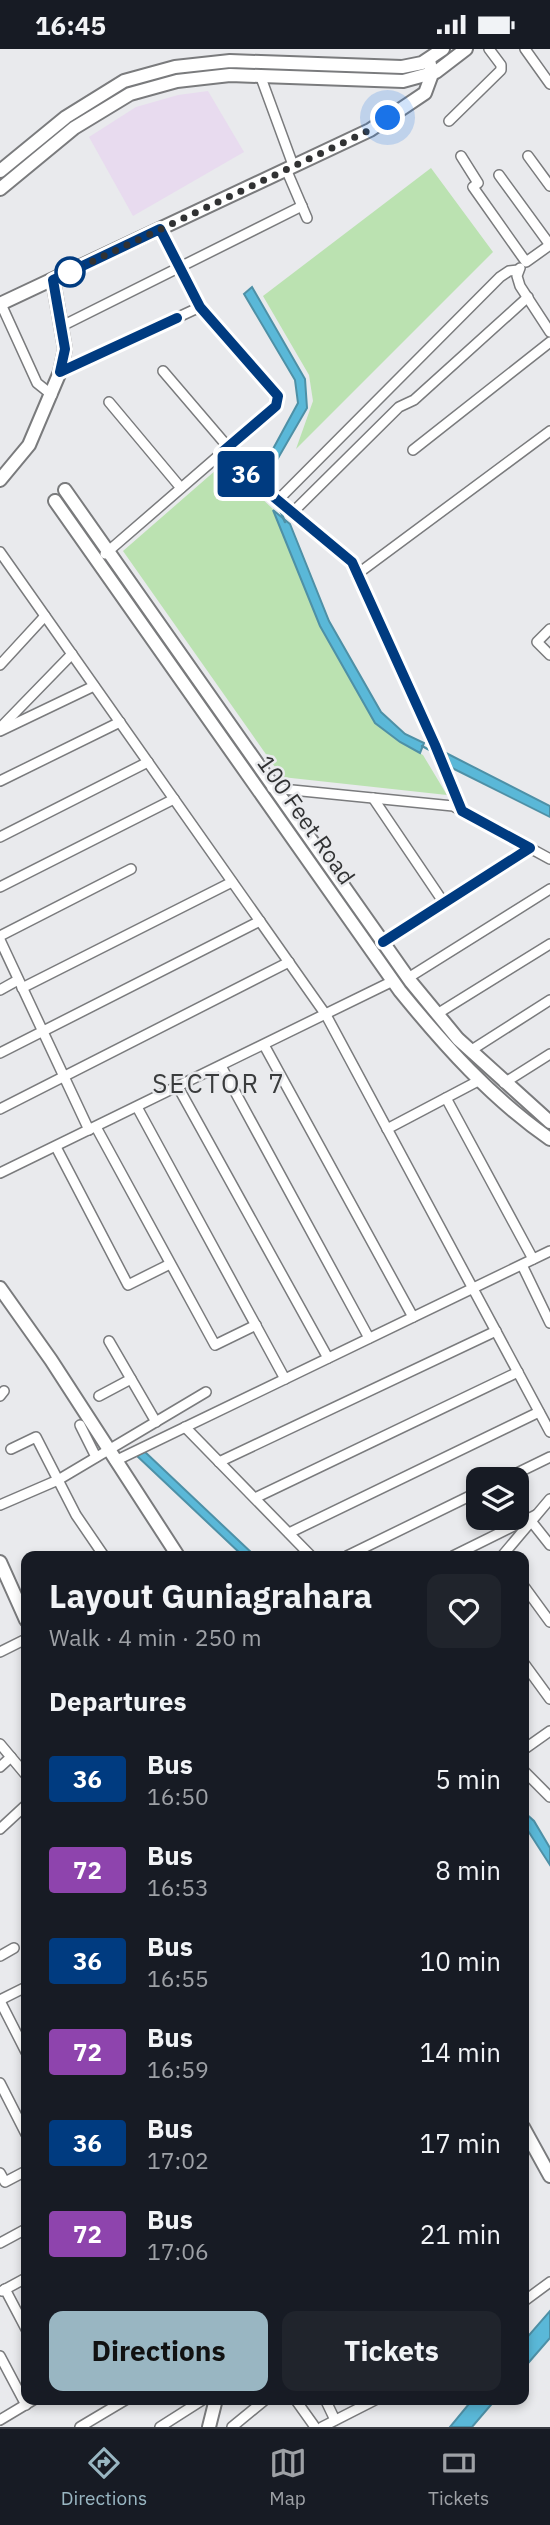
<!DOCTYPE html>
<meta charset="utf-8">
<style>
body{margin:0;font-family:"IBM Plex Sans",sans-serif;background:#20242c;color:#f1f3f6;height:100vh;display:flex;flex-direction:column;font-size:26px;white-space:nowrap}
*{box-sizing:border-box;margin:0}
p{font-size:23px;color:#9ea1a6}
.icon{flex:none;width:38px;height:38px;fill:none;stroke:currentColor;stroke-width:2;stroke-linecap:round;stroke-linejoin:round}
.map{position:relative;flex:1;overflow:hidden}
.details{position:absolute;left:21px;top:1502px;width:508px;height:854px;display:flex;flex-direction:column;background:#171b24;border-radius:14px;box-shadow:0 4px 10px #0003}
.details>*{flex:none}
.badge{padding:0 14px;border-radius:5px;font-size:24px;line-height:46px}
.buttons{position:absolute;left:466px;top:1418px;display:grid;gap:14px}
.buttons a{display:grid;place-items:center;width:63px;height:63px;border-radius:14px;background:#171b24;box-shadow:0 4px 10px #0003;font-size:35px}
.you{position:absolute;width:35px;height:35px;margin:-18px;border:5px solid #fff;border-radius:50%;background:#1a73e8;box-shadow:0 0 0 10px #1a73e833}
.map>.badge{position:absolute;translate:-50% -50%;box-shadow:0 0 0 4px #fff}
h2{padding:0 28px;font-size:26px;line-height:63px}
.round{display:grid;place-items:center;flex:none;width:74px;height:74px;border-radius:14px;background:#20242c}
.summary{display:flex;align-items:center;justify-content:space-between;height:119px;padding:0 28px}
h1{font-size:33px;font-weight:700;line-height:52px}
.action{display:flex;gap:14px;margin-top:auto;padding:14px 28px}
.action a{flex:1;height:80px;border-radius:14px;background:#99b6c2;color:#111;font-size:28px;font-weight:700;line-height:80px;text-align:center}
.action a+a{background:#20242c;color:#f1f3f6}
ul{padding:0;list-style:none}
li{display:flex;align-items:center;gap:21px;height:91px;padding:0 28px}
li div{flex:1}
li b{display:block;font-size:26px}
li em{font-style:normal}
li .badge{min-width:77px;font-weight:700;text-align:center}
.status{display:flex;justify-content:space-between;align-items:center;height:49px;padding:0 35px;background:#171b24;direction:ltr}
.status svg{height:19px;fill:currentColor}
.dock{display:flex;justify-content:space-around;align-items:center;height:98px;border-top:2px solid #363941;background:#171b24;font-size:19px;color:#9ea1a6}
.dock a{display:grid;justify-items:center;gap:4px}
.dock .selected{color:#99b6c2}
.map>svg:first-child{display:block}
.education{fill:#e8dbef}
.green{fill:#bbe2b1}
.water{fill:#5ab8d8;stroke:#4e90a6;stroke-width:2}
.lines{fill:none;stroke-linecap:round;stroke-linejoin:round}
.stream{stroke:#4e90a6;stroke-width:2.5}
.street-casing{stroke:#7a7b7d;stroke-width:12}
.secondary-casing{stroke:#7a7b7d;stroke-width:16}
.street{stroke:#fff;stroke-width:9}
.secondary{stroke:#fff;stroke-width:12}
.line-casing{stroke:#fff;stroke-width:16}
.line{stroke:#003b80;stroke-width:10}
.walk{stroke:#313233;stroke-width:7;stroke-dasharray:0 12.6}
.stop-dot{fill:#fff;stroke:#003b80;stroke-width:3.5}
.labels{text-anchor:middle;stroke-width:5;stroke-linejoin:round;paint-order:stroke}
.street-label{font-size:23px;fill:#313233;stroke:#e9eaed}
.quarter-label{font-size:26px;letter-spacing:2px;fill:#3a3c3d;stroke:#e9eaed}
</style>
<div class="status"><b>16:45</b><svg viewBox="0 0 49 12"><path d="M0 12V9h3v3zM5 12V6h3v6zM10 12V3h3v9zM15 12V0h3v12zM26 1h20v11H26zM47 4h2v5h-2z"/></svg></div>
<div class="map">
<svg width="550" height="2378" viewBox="0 0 550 2378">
<rect width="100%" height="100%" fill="#e9eaed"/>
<path class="education" d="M208,42L244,103L133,167L89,88L136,58L178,46Z"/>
<g class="green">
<path d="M431,119L493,203L296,400L313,352L309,326L263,247Z"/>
<path d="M224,414L273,460L320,577L375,674L400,693L423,706L447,746L282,728L123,502Z"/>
</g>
<g class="water">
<path d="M252,238L305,330L307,359L270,423L271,426L263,430L261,422L298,354L295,331L244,245Z"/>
<path d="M273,461L290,475L329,572L381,663L405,685L424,694L420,704L400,693L375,674L320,577Z"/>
<path d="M446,704L550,757V768L452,719Z"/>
<path d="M144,1402L255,1507H243L136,1406Z"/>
<path d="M523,1762L534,1772L550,1799V1816L523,1774Z"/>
<path d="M550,2262V2289L523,2320V2293Z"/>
<path d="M473,2350H496L472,2378H450Z"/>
</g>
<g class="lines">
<g class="stream">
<path d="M267,427L273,443"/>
<path d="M278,456L285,473"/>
<path d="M422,697L435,704"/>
</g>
<g class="street-casing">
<g id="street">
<path d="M525,0L550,35"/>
<path d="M260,26L293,116"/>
<path d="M449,72L501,21V16L489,0"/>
<path d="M461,107L478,134L473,138L526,213L550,196"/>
<path d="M528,107L550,137"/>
<path d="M286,120L307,169"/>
<path d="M499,126L550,196"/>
<path d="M520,219L517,227L520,237L550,283"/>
<path d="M1,255L37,334L52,346"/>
<path d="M62,277L302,157"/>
<path d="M163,322L228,398"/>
<path d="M60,323L200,258"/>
<path d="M109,353L181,439"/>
<path d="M413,401L550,293"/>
<path d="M221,404L352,513L435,696L462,762"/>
<path d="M278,451L500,228L509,222L518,221"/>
<path d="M292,464L399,358L414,351L528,248"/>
<path d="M0,503L326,966L550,1383"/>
<path d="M105,505L276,357L278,347L200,258L160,180"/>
<path d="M356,526L550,382"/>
<path d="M550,580L537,593L550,606"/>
<path d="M0,616L45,567"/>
<path d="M0,679L72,605"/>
<path d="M0,682L94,637"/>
<path d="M0,732L120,673"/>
<path d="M272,739L453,757L550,810"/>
<path d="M373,749L444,854"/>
<path d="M0,788L148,713"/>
<path d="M0,838L174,750"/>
<path d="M0,887L131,820"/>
<path d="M0,891L89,1081"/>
<path d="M383,893L531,799"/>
<path d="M408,929L550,840"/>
<path d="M22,939L232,833"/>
<path d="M0,941L18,931"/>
<path d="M437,965L550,895"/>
<path d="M264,996L413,1268"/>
<path d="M470,1002L550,951"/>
<path d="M0,1004L260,872"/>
<path d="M221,1017L369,1289"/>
<path d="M504,1034L550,1005"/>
<path d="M178,1038L328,1309"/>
<path d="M446,1049L533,1210"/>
<path d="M137,1058L285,1330"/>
<path d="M0,1060L289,913"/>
<path d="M96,1078L215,1296L256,1276"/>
<path d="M387,1080L480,1031"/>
<path d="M56,1098L128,1236L170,1215"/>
<path d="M0,1124L393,932"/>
<path d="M522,1216L550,1274"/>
<path d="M109,1292L156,1373"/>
<path d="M0,1347L4,1342"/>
<path d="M99,1347L131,1330"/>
<path d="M80,1376L96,1408"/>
<path d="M185,1378L311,1507"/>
<path d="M11,1400L36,1388L76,1466L104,1507"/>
<path d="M115,1412L550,1202"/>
<path d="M219,1413L496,1282"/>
<path d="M505,1430L550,1408"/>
<path d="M255,1449L518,1323"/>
<path d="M0,1456L58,1431L206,1343"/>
<path d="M531,1472L550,1496"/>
<path d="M289,1484L539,1363"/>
<path d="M347,1507L478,1443"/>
<path d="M453,1507L536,1466"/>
<path d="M502,1507L550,1450"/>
<path d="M523,1536L550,1573"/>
<path d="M0,1603L26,1590"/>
<path d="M523,1613L550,1650"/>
<path d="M0,1695L26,1726"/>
<path d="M523,1701L550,1682"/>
<path d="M0,1718L11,1708"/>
<path d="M523,1721L550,1748"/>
<path d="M0,1780L26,1756"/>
<path d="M0,1907L14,1899"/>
<path d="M0,1951L26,1938"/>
<path d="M0,1952L26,2003"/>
<path d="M0,2034L26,2085"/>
<path d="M0,2124L5,2133L26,2122"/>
<path d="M0,2194L26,2180"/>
<path d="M5,2240L26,2280"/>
<path d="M2,2242L26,2229"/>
<path d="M523,2253L550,2233"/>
<path d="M0,2307L26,2356"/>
<path d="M295,2350L315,2378"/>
<path d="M325,2350L335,2371"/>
<path d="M0,2371L35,2350"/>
<path d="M80,2378L127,2350"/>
<path d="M160,2378L204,2350"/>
<path d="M232,2378L266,2350"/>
<path d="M322,2378L377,2350"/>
</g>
</g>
<g class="secondary-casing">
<g id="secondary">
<path d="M0,122L66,68L124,32L175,18L230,12L402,18L422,14L443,0"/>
<path d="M0,140L74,79L130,45L177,32L230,26L403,32L436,23L466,0"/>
<path d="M0,255L370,81L425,44L432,25L429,11"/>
<path d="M0,431L29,396L60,323L65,300L53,231"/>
<path d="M65,441L411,933L458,990L550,1073"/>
<path d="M55,452L400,942C444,996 492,1050 550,1090"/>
<path d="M0,1239L51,1311L178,1507"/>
<path d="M0,1513L26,1571"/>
<path d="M523,2078L550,2127"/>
<path d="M209,2378L216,2350"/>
</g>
</g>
<use href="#street" class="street"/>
<use href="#secondary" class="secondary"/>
</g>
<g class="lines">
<g class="line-casing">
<path id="line" d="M177,269L60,323L65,300L53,231L160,180L200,258L278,347L276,357L221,404L352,513L435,696L462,762L530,799L383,893"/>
</g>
<use href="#line" class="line"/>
<path class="walk" d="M70,223L370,81L388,69"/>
</g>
<circle class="stop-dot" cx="70" cy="223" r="14"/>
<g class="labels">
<g class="street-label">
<text transform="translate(306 771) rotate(55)" y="8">100 Feet Road</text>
</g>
<g class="quarter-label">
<text x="219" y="1044">SECTOR 7</text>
</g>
</g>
</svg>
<div class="buttons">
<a><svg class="icon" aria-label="layers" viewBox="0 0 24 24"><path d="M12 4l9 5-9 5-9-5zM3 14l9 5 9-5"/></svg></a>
</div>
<div class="you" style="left:388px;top:69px"></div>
<b class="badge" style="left:246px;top:425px;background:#003b80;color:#fff">36</b>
<section class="details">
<div class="summary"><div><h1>Layout Guniagrahara</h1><p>Walk · 4 min · 250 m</p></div><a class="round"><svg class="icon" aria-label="heart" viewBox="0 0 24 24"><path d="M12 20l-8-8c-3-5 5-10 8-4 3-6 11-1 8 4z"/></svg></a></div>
<h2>Departures</h2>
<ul>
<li><span class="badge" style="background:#003b80;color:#fff">36</span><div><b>Bus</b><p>16:50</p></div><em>5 min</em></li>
<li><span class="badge" style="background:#8e44ad;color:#fff">72</span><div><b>Bus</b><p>16:53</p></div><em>8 min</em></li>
<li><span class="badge" style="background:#003b80;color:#fff">36</span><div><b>Bus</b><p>16:55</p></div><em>10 min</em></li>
<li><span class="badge" style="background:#8e44ad;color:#fff">72</span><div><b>Bus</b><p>16:59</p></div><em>14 min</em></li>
<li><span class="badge" style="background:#003b80;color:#fff">36</span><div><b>Bus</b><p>17:02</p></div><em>17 min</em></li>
<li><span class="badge" style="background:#8e44ad;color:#fff">72</span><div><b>Bus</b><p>17:06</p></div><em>21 min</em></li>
</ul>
<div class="action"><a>Directions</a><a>Tickets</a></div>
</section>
</div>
<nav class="dock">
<a class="selected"><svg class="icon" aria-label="directions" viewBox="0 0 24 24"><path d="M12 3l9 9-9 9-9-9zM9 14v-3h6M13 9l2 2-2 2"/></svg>Directions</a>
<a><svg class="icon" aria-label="map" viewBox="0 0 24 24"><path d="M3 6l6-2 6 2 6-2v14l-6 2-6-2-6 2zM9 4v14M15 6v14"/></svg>Map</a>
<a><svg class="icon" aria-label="tickets" viewBox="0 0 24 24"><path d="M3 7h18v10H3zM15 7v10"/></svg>Tickets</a>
</nav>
